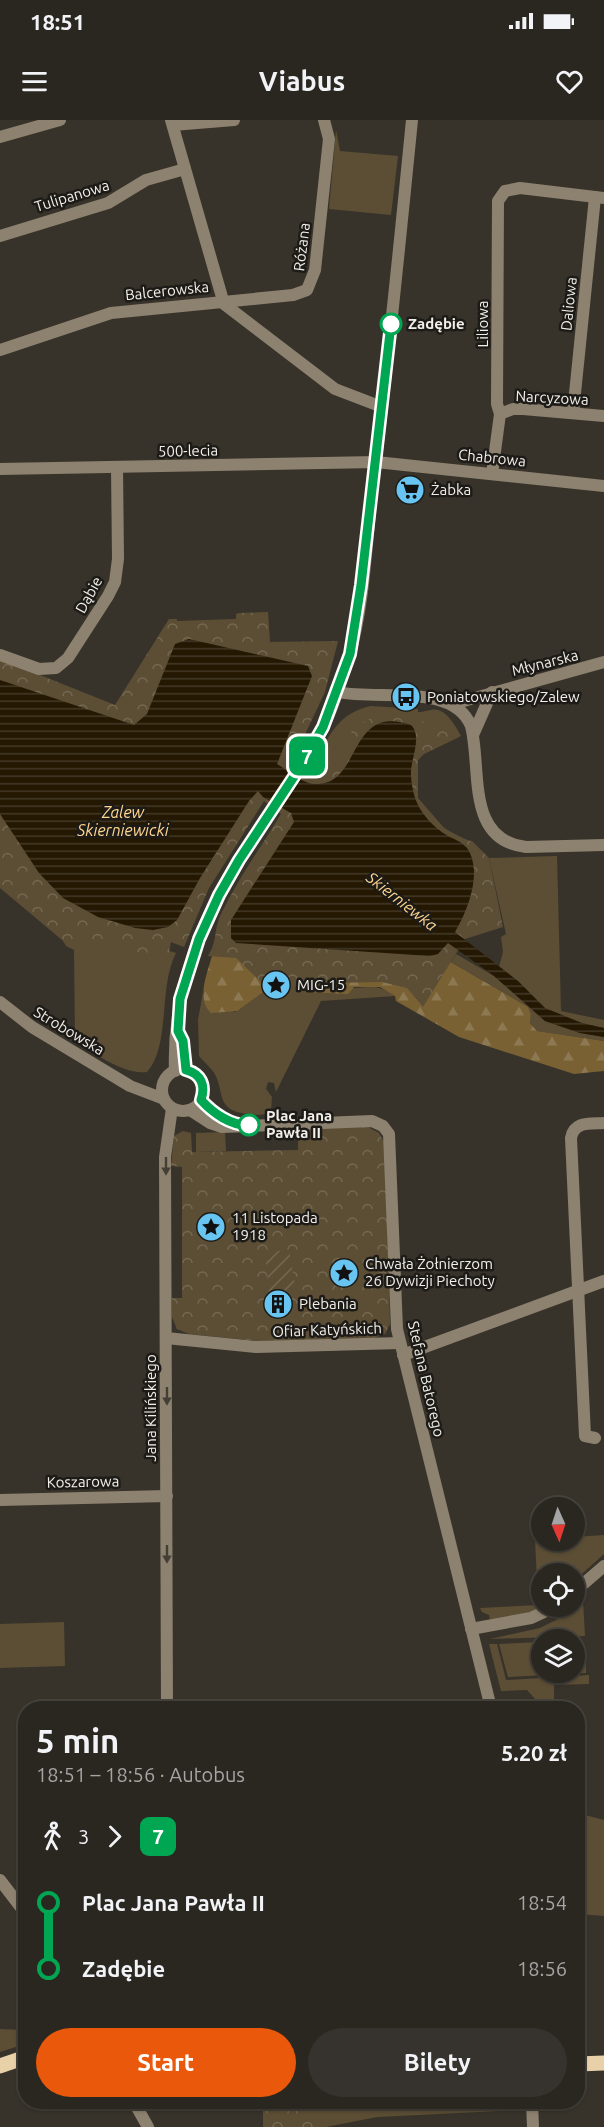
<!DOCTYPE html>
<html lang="pl">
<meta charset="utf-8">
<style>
body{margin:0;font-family:Ubuntu,sans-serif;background:#36322d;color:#f1f3f6;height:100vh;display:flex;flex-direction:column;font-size:22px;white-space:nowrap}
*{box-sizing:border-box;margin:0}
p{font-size:20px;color:#a5a5a5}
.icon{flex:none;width:33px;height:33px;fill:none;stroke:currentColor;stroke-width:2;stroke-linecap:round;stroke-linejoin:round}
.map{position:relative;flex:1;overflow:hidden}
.drawer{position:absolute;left:18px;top:1581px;width:567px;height:408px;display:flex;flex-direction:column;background:#2a2620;border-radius:24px;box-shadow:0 2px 4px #0004,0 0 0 2px #46433e}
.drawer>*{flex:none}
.badge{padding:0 12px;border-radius:9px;font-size:21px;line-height:39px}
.needle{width:39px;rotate:177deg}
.controls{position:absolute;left:531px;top:1377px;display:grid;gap:12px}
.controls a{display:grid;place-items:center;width:54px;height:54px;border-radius:50%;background:#2a2620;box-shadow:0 2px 4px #0004,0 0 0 2px #46433e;font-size:30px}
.map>.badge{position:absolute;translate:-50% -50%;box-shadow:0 0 0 3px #fff}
.legs{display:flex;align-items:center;gap:9px;height:66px;padding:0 18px;font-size:20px}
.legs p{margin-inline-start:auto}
.overview{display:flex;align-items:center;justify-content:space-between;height:102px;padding:0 18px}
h1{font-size:33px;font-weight:700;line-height:45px}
.button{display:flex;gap:12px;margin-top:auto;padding:12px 18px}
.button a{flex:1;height:69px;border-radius:36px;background:#ea580c;color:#fff;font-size:24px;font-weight:700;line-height:69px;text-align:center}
.button a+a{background:#36322d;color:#f1f3f6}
ul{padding:0 18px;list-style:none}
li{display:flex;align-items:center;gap:21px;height:66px;font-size:22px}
li i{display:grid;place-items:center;width:9px;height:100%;margin:0 8px;background:currentColor}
li i::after{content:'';width:15px;height:15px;margin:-8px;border:4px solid;border-radius:50%;background:#2a2620}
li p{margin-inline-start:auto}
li:first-child i{background:linear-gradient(#0000 50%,currentColor 0)}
li:last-child i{background:linear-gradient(currentColor 50%,#0000 0)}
.status{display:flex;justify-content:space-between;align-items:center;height:42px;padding:0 30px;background:#2a2620;direction:ltr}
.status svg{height:16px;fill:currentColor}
header{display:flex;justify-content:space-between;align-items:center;height:78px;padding:0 18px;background:#2a2620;font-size:27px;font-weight:700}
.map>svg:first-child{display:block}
.grass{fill:#5c4e35}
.forest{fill:url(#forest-firs)}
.park{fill:url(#park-crowns)}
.garden{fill:url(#garden-furrows)}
.water{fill:url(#water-rules)}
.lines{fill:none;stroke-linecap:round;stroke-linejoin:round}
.minor{stroke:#8d826f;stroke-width:12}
.major{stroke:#e8d1a8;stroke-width:15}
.oneway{fill:#443f36}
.line-1-casing{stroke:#fff;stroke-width:14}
.line-1{stroke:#00a651;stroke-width:9}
.stop-1-dot{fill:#fff;stroke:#00a651;stroke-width:3}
.labels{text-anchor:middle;stroke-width:5;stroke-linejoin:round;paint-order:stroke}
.street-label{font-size:15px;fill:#f3f0ea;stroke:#1d1b17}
.stop-label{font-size:15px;font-weight:bold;fill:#f3f0ea;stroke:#1d1b17;text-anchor:start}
.poi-label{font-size:15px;fill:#f3f0ea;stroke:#1d1b17;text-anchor:start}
.water-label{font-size:16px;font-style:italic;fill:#ffd790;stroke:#1d1b17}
</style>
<div class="status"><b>18:51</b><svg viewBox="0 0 49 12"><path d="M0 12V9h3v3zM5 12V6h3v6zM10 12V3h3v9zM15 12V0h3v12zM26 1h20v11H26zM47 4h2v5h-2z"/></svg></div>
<header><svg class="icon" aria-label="menu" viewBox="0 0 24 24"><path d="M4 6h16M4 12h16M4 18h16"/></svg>Viabus<svg class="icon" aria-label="heart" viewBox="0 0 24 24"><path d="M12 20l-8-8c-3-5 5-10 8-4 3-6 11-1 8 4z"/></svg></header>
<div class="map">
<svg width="604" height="2007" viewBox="0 0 604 2007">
<defs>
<pattern id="forest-firs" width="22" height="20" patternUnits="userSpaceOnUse" patternTransform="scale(1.5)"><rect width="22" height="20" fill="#796134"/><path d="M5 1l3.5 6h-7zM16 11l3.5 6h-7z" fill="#8c7852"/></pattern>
<pattern id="park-crowns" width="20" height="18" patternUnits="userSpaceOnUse" patternTransform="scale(1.5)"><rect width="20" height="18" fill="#5c4e35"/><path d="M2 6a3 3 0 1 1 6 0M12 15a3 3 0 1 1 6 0" fill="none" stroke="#746852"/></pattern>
<pattern id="garden-furrows" width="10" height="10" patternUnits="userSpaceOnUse" patternTransform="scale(1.5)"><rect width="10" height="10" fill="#5c4e35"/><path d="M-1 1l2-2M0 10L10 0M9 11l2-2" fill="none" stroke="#746852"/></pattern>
<pattern id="water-rules" width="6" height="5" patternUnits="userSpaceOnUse" patternTransform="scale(1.5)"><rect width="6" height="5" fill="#241802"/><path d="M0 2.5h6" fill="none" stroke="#443a27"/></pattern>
</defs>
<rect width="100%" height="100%" fill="#38332a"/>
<g class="grass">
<path d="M336,10L340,31L398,36L391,95L329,89Z"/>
<path d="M371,586L418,589V592C425,592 428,590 431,590C445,586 456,607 461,616L425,633L418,640V678L445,709L469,721L473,733L336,656L305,660C326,629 329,595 371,586Z"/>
<path d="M0,717L85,805L176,833C158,867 171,925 147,952C121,955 89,929 67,916L68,914L75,917L74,830L66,826Z"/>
<path d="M557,736L561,891L604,900V908C585,904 562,900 545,888C528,877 515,859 499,847L503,832L501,817L506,814L489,738Z"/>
<path d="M456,834L494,856L545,901L580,913L604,917V921L537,911L530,903L531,894L528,887L451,842Z"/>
<path d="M292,851C308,856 336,868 351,868C372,868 376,863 395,876L321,881L276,972L274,963L268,962L266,969L272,977L271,991C265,996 256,995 248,994C212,990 227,969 212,950C208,945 203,941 199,936L198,900L203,872L204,881L235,892Z"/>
<path d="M225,1012L226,1031L196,1032V1013Z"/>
<path d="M604,1415V1434L575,1460L574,1454H542V1486L545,1487L522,1495L490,1500L489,1495L482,1492L480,1488L538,1485L535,1418L574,1420L575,1417Z"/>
<path d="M583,1481L585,1516L490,1519L540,1508L566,1495Z"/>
<path d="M64,1502L65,1546L0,1548V1504Z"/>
<path d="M541,1522L542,1552H574L575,1543L586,1542V1553L508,1557L499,1524Z"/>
<path d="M489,1524H497L506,1560L589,1555V1564L554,1565V1588H535V1579L527,1570L501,1571Z"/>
<path d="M581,1694L604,1700V1796L578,1794V1696Z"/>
<path d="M0,1909L25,1910V1924L0,1932Z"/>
<path d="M263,1982H519L520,1990L377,1997L326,2007H263Z"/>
</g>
<path class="forest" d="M212,836L449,841L528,887L531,894L530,903L537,911L604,921V951L574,954L459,917L396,881L395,876L380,867H354L348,874L307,872L292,851L237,891L211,893C196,879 207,854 212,836Z"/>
<g class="park">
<path d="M268,492L270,522L338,521L325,572L291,644L315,658L347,638L350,615L354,607L389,589L414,594L426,604L459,617L420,636C415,645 415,668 418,678C423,694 456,720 472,721L489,738L503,807L465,819L423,887L407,868L382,862L263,864L236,838L208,836C218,820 213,811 221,794C238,759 261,727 281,694L264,681L209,768L184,827L171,822L168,837L149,835L77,815L73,819L74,830L0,768V539L115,585L169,499H177V501L236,499V494L239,493Z"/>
<path d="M368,1007L379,1013L385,1024L390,1204L385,1214L374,1218L259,1221L189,1214L177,1209L172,1197V1178H182V1047L171,1046L174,1016L183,1011L191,1013L192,1032L298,1030V1008Z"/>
<path d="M263,1982H314L315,2007H263Z"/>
</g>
<path class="garden" d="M289,1130L296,1171L269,1174L265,1132Z"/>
<path class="water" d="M189,519L308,546L312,556L277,644C287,650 302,663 314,664C363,667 346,583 411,605C423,617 410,640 411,655C411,662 413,671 415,678C420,693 434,708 448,716C454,719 462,722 467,728C483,751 468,791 455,812L518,861L545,888L582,903L604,908V917L580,913L545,901L494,856L448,823L438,834L430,836L236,823L231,818V800L294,702L291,693L263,677L258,671L249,681L200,758L177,800L168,807L153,810L135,808L98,797L63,778L39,753L0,694V560L134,605L147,594L175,524Z"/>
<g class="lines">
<g class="minor">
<path d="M171,0L224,184L335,269L382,287"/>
<path d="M173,5L234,0"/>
<path d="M0,17L60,0"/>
<path d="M0,116L108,83L146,60L185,49"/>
<path d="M0,230L111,193L293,175L307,170L315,150L329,19L324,0"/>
<path d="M573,293L595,77"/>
<path d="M500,294L513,289H523L604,296"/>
<path d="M0,349L376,342L604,366"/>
<path d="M492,354L500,294L497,284L498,81L505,71L520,68L604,78"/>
<path d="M0,535L39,549L56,548L68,538L108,476L115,462L118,439L117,347"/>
<path d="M338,572C378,581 453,562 471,606C482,649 465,720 526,727L604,725"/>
<path d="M453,584L604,542"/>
<path d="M473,615L492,572"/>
<path d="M0,882L32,907L130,966L164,979"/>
<path d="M178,911L183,921L186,950"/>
<circle cx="183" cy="970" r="21"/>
<path d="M175,951C172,876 199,802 240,739C269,693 304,649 327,599C336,579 342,558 349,537C365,482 366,421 373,364C388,243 400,121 412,0"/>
<path d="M201,980L215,993L237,1005"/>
<path d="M190,990L210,1003L222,1007L372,1001L383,1006L389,1014L397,1209L491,1588"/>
<path d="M166,1218L256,1227L400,1223"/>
<path d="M403,1235L604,1161"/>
<path d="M595,1318L585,1316L571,1018C574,1001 590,1004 604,1003"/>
<path d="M0,1380L167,1376"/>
<path d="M574,1472L604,1446"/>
<path d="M471,1509L531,1498L557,1486"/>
<path d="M167,1588L165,1037L172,988"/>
<path d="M0,1760L26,1794"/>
<path d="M134,1982L148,2007"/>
<path d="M532,1982L533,2007"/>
</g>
<g class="major">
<path d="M578,1944L604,1943"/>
<path d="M0,1946L26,1937"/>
</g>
</g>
<defs><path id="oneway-solid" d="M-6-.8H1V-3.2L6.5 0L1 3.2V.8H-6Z" transform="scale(1.5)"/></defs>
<g class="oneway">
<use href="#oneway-solid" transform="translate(166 1046) rotate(90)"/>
<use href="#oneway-solid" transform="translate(167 1276) rotate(90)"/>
<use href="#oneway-solid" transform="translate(167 1434) rotate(90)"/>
</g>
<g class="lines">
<g class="line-1-casing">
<path id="line-1" d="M249,1005C231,1006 213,993 201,980C206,965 201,954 186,950L183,921L178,911L180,879L199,819L219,775L239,740L299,649L323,607L350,534L361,465L391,204"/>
</g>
<use href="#line-1" class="line-1"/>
</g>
<defs>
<g id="supermarket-disc" transform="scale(1.5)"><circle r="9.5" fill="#68c4f0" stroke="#1d1b17"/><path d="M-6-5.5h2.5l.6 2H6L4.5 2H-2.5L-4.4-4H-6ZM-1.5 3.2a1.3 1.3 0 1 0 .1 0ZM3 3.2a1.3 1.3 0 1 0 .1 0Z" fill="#111"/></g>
<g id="bus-disc" transform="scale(1.5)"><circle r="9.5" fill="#68c4f0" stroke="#1d1b17"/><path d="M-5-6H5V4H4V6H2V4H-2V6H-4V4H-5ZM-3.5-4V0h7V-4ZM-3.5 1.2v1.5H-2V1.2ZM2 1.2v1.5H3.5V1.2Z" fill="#111"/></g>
<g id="sight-disc" transform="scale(1.5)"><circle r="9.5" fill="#68c4f0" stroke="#1d1b17"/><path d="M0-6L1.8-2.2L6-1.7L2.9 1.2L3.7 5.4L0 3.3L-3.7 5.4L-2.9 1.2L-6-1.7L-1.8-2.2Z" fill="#111"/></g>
<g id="building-disc" transform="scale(1.5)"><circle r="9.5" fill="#68c4f0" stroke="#1d1b17"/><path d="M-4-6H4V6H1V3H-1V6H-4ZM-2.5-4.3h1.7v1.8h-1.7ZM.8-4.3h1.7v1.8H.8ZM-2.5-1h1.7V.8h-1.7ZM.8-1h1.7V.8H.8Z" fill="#111"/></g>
</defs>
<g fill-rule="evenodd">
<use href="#supermarket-disc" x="410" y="370"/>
<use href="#bus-disc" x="406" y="577"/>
<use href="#sight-disc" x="276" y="865"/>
<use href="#sight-disc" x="211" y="1107"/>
<use href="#sight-disc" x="344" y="1153"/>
<use href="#building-disc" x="278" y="1184"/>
</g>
<g class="stop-1-dot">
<circle cx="391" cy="204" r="10"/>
<circle cx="249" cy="1005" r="10"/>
</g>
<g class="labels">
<g class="street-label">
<text transform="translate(72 76) rotate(-17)" y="5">Tulipanowa</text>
<text transform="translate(302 127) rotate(-83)" y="5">Różana</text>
<text transform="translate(167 171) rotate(-6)" y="5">Balcerowska</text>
<text transform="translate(569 184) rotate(-84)" y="5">Daliowa</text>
<text transform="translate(483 204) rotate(-90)" y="5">Liliowa</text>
<text transform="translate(552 278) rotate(3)" y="5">Narcyzowa</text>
<text transform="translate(188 331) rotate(-1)" y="5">500-lecia</text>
<text transform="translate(492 338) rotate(6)" y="5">Chabrowa</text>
<text transform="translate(89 475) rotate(-61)" y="5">Dąbie</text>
<text transform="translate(545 543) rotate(-14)" y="5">Młynarska</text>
<text transform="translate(69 911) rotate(31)" y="5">Strobowska</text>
<text transform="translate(327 1210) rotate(-2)" y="5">Ofiar Katyńskich</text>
<text transform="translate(426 1259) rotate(77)" y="5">Stefana Batorego</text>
<text transform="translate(151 1288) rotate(-90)" y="5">Jana Kilińskiego</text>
<text transform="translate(83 1362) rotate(-1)" y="5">Koszarowa</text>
</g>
<g class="stop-label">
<text x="408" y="209">Zadębie</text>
<text x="266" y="1001">Plac Jana<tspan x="266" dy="17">Pawła II</tspan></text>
</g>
<g class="poi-label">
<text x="431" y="375">Żabka</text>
<text x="427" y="582">Poniatowskiego/Zalew</text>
<text x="297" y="870">MIG-15</text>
<text x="232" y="1103">11 Listopada<tspan x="232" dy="17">1918</tspan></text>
<text x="365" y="1149">Chwała Żołnierzom<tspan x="365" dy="17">26 Dywizji Piechoty</tspan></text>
<text x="299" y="1189">Plebania</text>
</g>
<g class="water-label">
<text x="123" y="698">Zalew<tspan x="123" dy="18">Skierniewicki</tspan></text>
<text transform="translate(402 781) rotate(38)" y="6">Skierniewka</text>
</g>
</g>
</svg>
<div class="controls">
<a><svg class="needle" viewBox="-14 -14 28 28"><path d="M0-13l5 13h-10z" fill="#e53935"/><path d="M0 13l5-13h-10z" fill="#a5a5a5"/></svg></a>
<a><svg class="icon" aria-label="locate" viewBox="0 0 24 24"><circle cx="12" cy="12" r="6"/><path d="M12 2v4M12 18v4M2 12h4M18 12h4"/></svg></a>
<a><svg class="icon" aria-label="layers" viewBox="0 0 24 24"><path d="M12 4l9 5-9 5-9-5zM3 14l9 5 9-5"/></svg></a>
</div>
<b class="badge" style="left:307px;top:636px;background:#00a651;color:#fff">7</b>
<section class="drawer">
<div class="overview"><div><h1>5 min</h1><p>18:51 – 18:56 · Autobus</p></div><b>5.20 zł</b></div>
<div class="legs"><svg class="icon" aria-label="walk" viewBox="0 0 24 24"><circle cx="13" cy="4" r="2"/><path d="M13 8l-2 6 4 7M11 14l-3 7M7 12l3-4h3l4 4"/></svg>3<svg class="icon" aria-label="forward" viewBox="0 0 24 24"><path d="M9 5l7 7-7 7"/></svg><b class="badge" style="background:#00a651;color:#fff">7</b></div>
<ul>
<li><i style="color:#00a651"></i><b>Plac Jana Pawła II</b><p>18:54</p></li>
<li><i style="color:#00a651"></i><b>Zadębie</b><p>18:56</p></li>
</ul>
<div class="button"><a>Start</a><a>Bilety</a></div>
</section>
</div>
